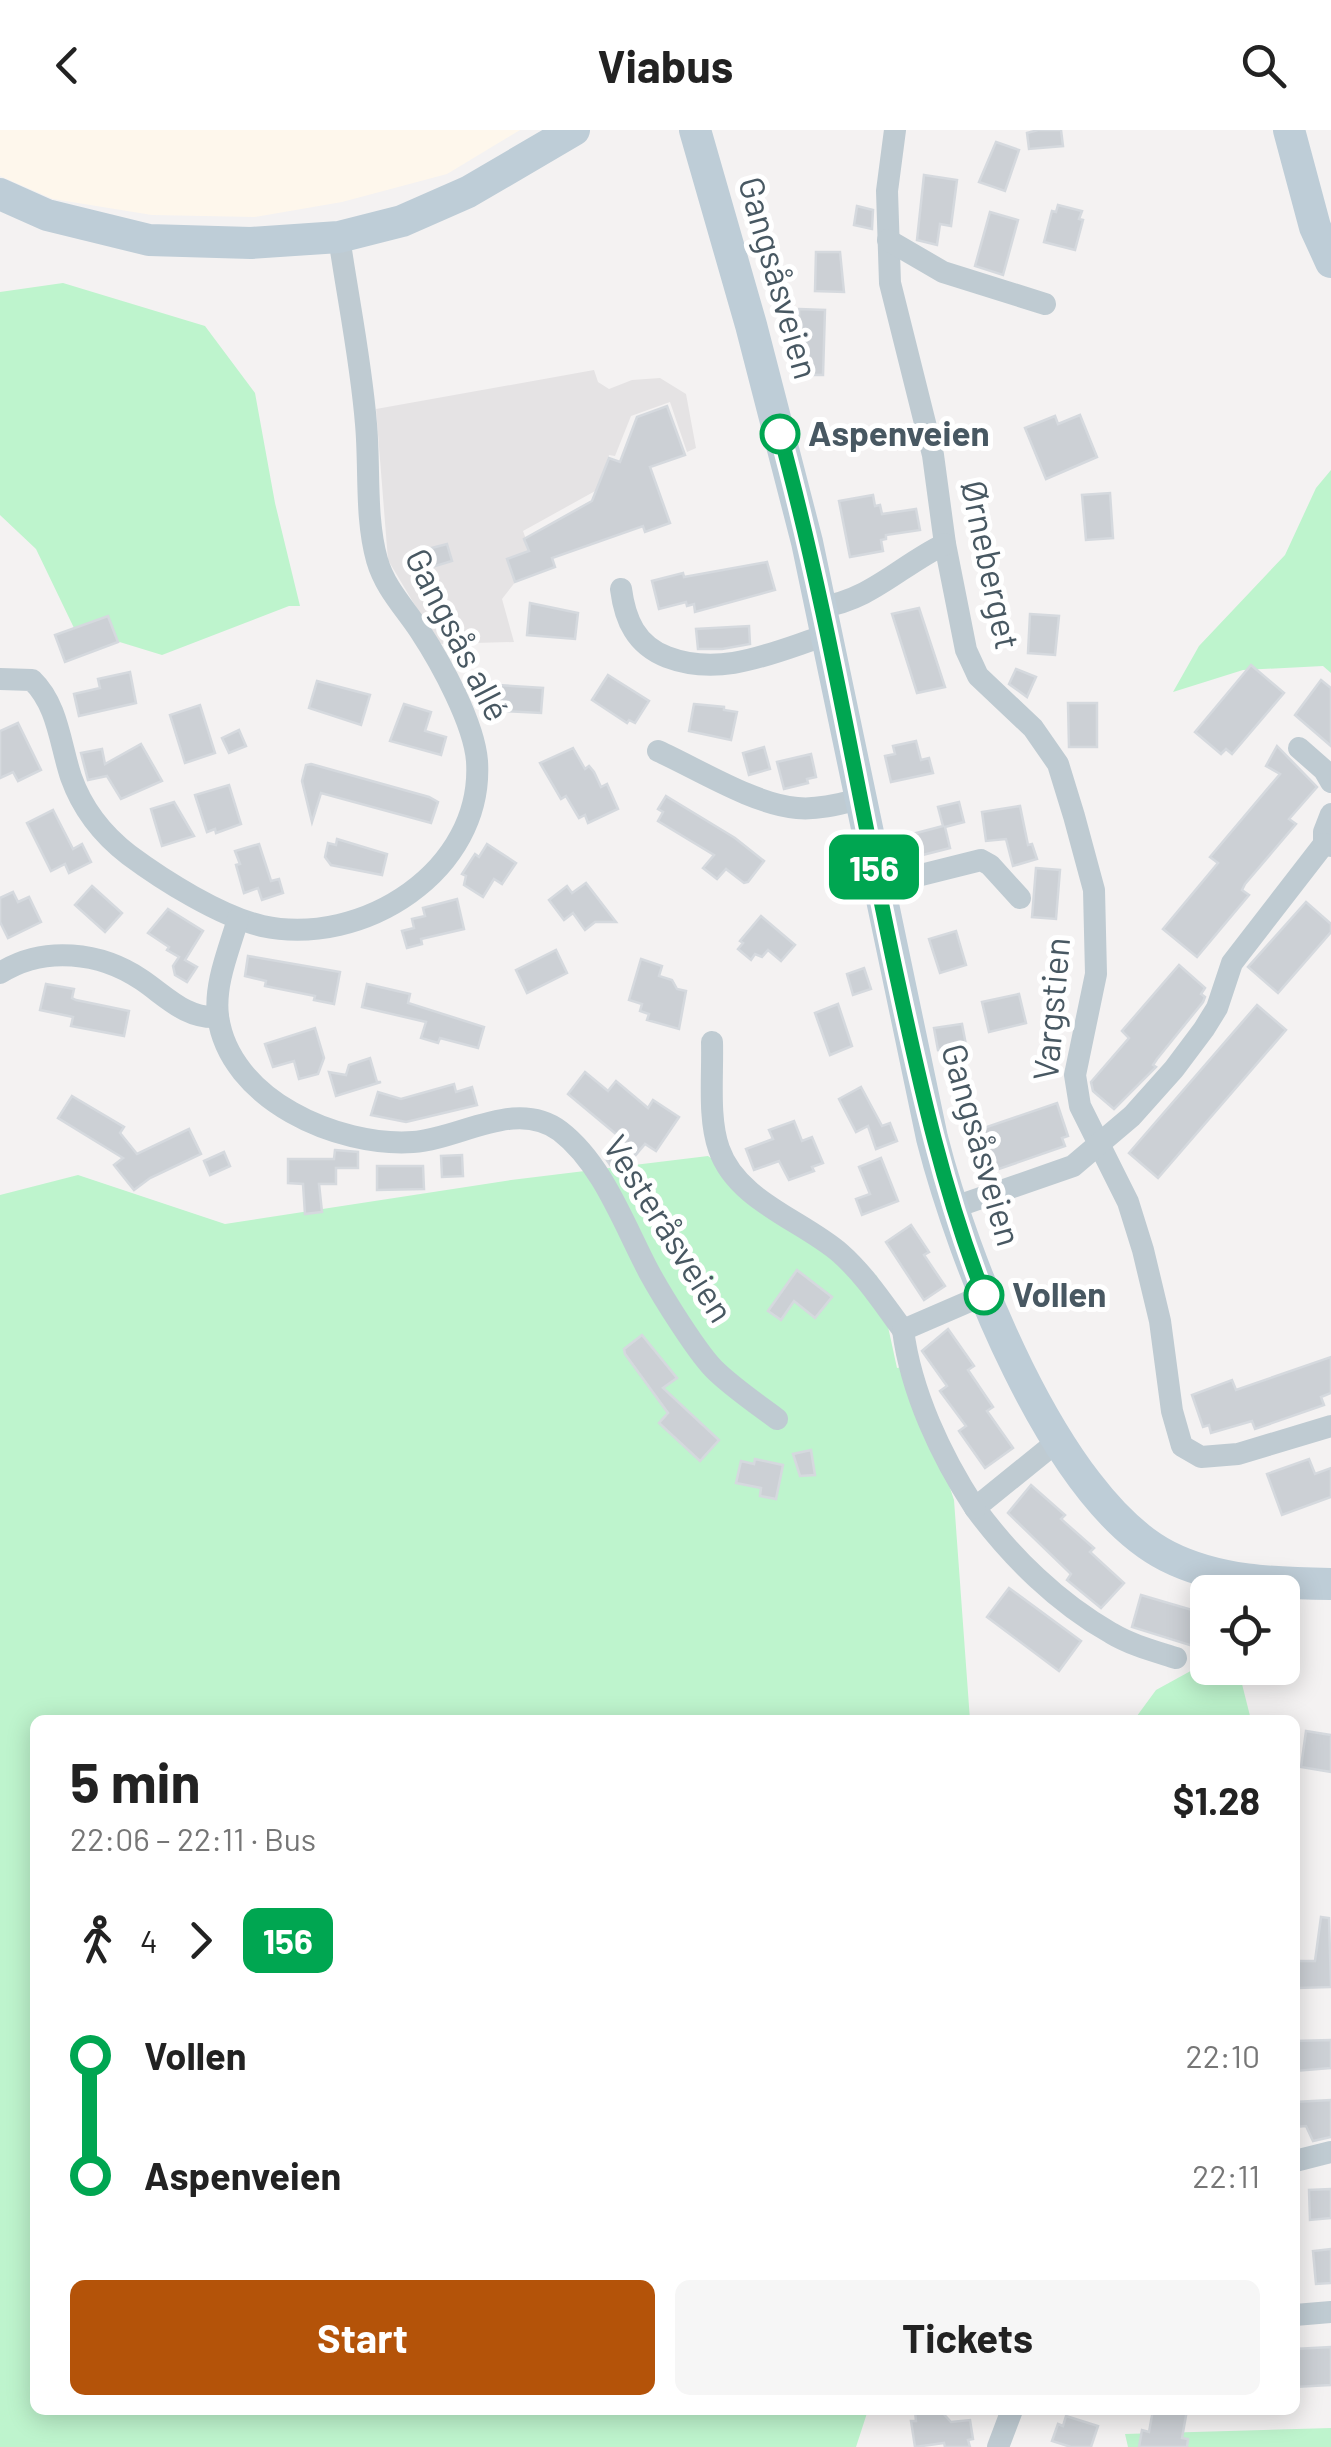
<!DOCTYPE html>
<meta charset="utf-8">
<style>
body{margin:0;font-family:Barlow,sans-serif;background:#f6f6f6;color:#222;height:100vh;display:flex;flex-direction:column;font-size:38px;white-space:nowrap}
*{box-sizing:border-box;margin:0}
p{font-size:32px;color:#767676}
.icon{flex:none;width:55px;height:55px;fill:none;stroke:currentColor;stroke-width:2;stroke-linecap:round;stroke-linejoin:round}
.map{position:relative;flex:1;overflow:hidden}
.side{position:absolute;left:30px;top:1585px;width:1270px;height:700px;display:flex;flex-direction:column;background:#fff;border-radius:15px;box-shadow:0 5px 25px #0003}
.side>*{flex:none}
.badge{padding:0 20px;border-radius:15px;font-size:35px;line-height:65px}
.buttons{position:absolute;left:1190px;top:1445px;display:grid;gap:20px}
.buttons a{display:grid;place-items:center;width:110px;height:110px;border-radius:15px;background:#fff;box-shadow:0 5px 25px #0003;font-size:50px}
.map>.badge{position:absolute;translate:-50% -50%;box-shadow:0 0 0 5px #fff}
.legs{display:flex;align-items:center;gap:15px;height:110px;padding:0 40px;font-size:32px}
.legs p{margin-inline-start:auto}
.headline{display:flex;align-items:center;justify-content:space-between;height:170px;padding:0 40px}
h1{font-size:55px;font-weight:700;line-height:75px}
.cta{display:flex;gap:20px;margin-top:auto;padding:20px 40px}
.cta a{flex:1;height:115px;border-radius:15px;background:#b45309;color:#fff;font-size:40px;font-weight:700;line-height:115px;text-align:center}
.cta a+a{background:#f6f6f6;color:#222}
ul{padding:0 40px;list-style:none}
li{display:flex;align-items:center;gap:35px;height:120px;font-size:38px}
li i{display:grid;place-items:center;width:15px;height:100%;margin:0 12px;background:currentColor}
li i::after{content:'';width:25px;height:25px;margin:-12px;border:8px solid;border-radius:50%;background:#fff}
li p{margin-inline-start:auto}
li:first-child i{background:linear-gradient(#0000 50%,currentColor 0)}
li:last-child i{background:linear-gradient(currentColor 50%,#0000 0)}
header{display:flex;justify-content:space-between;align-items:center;height:130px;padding:0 40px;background:#fff;font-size:45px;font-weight:700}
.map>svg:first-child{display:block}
.commercial{fill:#fef7ec}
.education{fill:#e5e3e4}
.green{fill:#bef4cd}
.building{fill:#ccd0d5;stroke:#d5d9de;stroke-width:2.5}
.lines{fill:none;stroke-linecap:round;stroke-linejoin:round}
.street{stroke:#bfcbd2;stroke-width:22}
.secondary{stroke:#becdd7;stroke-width:32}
.line-1-casing{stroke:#fff;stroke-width:22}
.line-1{stroke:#00a651;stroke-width:15}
.stop-1-dot{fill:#fff;stroke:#00a651;stroke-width:5}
.labels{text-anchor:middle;stroke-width:10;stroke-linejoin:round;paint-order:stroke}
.street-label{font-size:35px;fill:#485862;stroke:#fff}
.stop-label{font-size:35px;font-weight:bold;fill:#485862;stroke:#fff;text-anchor:start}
</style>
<header><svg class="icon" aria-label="back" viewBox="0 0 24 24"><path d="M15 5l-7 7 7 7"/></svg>Viabus<svg class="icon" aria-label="search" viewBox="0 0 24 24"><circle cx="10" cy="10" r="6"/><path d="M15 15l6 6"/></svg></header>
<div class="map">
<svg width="1331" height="2317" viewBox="0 0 1331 2317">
<rect width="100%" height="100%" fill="#f4f2f2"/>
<path class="commercial" d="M0,0H520L447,44L342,72L255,87L152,85L53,69L0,46Z"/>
<path class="education" d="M594,240L598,252L609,259L632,250L660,248L686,264L696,318L687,322L670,272L631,286L615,326L609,325L597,360L523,401L530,420L507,429L516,451L502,469L514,512L438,514L388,430L376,279Z"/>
<g class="green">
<path d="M63,153L205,196L255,263L275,373L300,476H289L162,525L74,498L36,419L0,385V162Z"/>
<path d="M1331,340V543L1323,536L1243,540L1173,562L1199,516L1285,425L1316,358Z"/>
<path d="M708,1026L877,1146L897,1238L909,1235L954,1370L970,1590H35V2280H868L856,2317H0V1065L78,1045L225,1094L511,1050Z"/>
<path d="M1207,1532L1208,1538H1238L1251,1590H1134L1156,1560Z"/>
<path d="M1331,2298V2317H1128L1125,2304Z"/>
</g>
<g class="building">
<path d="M1038,0H1061L1063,16L1029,19L1027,3Z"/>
<path d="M996,12L1019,20L1005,61L979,52Z"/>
<path d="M924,45L957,50L951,96L940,94L937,115L917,110Z"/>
<path d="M1058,75L1082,81L1079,89L1083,90L1075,120L1044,112L1052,81L1056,82Z"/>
<path d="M857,76L873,80L872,99L854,95Z"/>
<path d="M990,82L1018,90L1003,145L975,136Z"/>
<path d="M816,122H840L844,162L815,161Z"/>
<path d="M799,179L825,180L823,245H798L799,210H792L793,188H799Z"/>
<path d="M667,276L685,325L650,337L670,393L645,402L643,396L552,428L555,437L515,452L507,429L529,421L524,409L592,371L609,328L620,332L637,287Z"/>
<path d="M1080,285L1097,327L1046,349L1025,298L1055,286L1058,294Z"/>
<path d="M1110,363L1113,408L1086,410L1082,365Z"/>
<path d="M873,365L875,376L880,375L882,384L916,379L920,400L886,405V409L881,410L883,421L850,427L839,371Z"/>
<path d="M447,414L452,431L429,438L424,420Z"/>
<path d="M767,432L775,460L695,482L694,474L687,476L686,472L659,479L652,451L683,443L684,447Z"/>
<path d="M530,473L578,483L575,509L527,505Z"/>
<path d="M919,478L945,557L917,563L892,484Z"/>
<path d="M1030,484L1059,486L1055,525L1028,523Z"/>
<path d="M108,486L118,512L65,532L55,505Z"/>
<path d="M749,496L750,514L722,519H698L696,499Z"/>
<path d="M1251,535L1284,563L1232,624L1226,619L1221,624L1195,602Z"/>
<path d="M1016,539L1036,547L1027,567L1009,554Z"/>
<path d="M130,542L136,573L79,586L74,564L100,558L98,549Z"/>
<path d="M608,545L649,571L635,593L629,590L627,593L592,570Z"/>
<path d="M1321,550L1331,558V616L1295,585Z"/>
<path d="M317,551L370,565L361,595L309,578Z"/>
<path d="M483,554L543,558L541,583L482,580Z"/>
<path d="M1068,573H1097V617H1069Z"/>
<path d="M404,574L431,582L425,601L446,607L441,625L390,611Z"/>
<path d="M694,574L724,577V580L737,582L731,610L689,601Z"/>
<path d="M200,575L215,623L185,633L170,585Z"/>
<path d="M18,593L41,640L18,651L13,642L0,648V601Z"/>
<path d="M239,600L246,616L229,623L222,608Z"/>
<path d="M916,611L921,630L929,628L933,643L891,652L885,626L895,624L893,616Z"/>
<path d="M141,614L162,651L121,669L107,646L88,650L81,623L102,619L105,634Z"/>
<path d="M1277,616L1317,657L1289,689L1296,694L1245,754L1242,760L1249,765L1197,827L1163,799L1218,733L1210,727L1280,644L1266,636Z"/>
<path d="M764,617L770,639L749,645L743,623Z"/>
<path d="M573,618L585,639L589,636L594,642L601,657L607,654L618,679L588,693L585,685L579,688L566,666L561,669L540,633Z"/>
<path d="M811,624L816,647L807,649L808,653L784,659L777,632Z"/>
<path d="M311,634L429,667L438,672L431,693L321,663L312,692L302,651L306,635Z"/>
<path d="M229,655L241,694L216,703L215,699L207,702L195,665Z"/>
<path d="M666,666L735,708L764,731L748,752L744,753L726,739L717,749L703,738L714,725L658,691L663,682L658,679Z"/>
<path d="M174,672L194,706L162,716L151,679Z"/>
<path d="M959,672L964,692L945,697L950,718L911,728L905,706L943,696L938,677Z"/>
<path d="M1020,676L1028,715L1032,714L1037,729L1013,736L1006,709L986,711L982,682Z"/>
<path d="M53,680L73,719L82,714L91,732L69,743L65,734L51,741L27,693Z"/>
<path d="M337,709L387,724L382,745L331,735L325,727L328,713L336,715Z"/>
<path d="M259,714L271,751L279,749L283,763L262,770L258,758L244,763L236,735L240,734L235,721Z"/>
<path d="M487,714L516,733L502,754L494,749L483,767L464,755L466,746L462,744L475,724L479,727Z"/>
<path d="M1036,738L1060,740L1056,789L1032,787Z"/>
<path d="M586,753L616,792H595L585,800L573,783L564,790L549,770L567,756L572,763Z"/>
<path d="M92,756L122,783L105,802L75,775Z"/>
<path d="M13,762L18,772L29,767L41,792L8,808L0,792V768Z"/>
<path d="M457,769L464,799L421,809L422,814L407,818L402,801L414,798L412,789L425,786L423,778Z"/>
<path d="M1306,772L1331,794V802L1278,863L1248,837Z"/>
<path d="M168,779L203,801L185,830L197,837L187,852L175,845L173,836L179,827L167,820L169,817L148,803Z"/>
<path d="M761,786L795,815L781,831L768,820L762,827L755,824L751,830L738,819L743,813L740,811Z"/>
<path d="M956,801L966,835L940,843L929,809Z"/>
<path d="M556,820L567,843L527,863L516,840Z"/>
<path d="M248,826L340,842L334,874L314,870L315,866L265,856L266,851L245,846Z"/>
<path d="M641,829L662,836L659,846L672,850L677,859L686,861L679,899L647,890L649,884L640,881L642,874L629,870Z"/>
<path d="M1179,835L1205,858L1201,864L1205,867L1203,872L1157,929L1153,935L1156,937L1114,979L1093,961L1091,952L1129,908L1122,901Z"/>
<path d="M864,838L871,859L853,865L847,844Z"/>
<path d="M46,854L74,859L72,868L76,870L129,881L124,906L71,896L73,887L40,880Z"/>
<path d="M367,854L410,864L408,873L484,897L478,918L440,908L438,913L421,908L426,892L362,877Z"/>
<path d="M1019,864L1026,893L989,902L982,872Z"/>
<path d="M838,874L852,916L830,925L815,883Z"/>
<path d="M1257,875L1286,900L1158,1048L1129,1023Z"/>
<path d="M962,894L966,915L938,920L934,898Z"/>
<path d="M315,898L324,928L318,944L299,949L294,931L273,937L265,914Z"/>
<path d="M370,928L377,952H381L336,966L329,942L346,945L349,935Z"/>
<path d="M585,942L608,961L616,951L648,978L653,970L679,987L656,1021L645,1014L618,1046L606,1029L622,1009L568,964Z"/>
<path d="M454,954L456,962L472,957L477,975L406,992L371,985L378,962L401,969Z"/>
<path d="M861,957L882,996L890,993L897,1011L876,1019L868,996L856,1002L839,969Z"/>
<path d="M72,966L124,997L120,1003L137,1024L189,999L201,1024L150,1048L134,1060L114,1035L123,1028L58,988Z"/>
<path d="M1057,973L1068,1006L1062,1008L1065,1016L996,1040L993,1032L986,1034L975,1001Z"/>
<path d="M794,991L802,1011L812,1007L823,1033L812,1037L814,1041L789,1050L779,1031L754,1040L746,1019L773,1009L769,1000Z"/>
<path d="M335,1020L358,1022V1038H336V1054H319L322,1082L305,1084L303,1054L288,1053V1029H334Z"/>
<path d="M224,1022L230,1036L210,1045L204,1031Z"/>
<path d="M462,1025L463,1046L442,1047L441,1026Z"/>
<path d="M881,1028L898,1071L862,1085L856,1069L870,1064L859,1037Z"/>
<path d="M377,1036H423L424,1059L377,1060Z"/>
<path d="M911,1095L929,1122L924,1125L945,1156L924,1170L886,1112Z"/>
<path d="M797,1140L832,1167L815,1188L794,1171L781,1190L768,1181Z"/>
<path d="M948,1199L974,1236L968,1240L993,1277L987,1281L1013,1318L985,1338L959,1301L966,1296L940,1261L947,1256L922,1221Z"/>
<path d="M642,1205L677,1248L663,1258L719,1310L700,1331L659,1293L668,1283L625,1224L624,1219Z"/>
<path d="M1331,1227V1263L1321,1267L1324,1275L1255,1299L1252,1291L1211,1303L1209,1295L1203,1297L1192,1265L1232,1250L1236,1260Z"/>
<path d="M811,1320L815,1345L800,1346L793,1324Z"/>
<path d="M755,1329L783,1335L776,1369L760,1366L761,1358L736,1353L741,1331L754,1334Z"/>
<path d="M1309,1329L1315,1344L1331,1338V1367L1282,1385L1267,1344Z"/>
<path d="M1031,1355L1065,1385L1061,1389L1094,1418L1090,1422L1124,1453L1101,1478L1067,1450L1071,1444L1008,1383Z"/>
<path d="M1009,1458L1081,1511L1059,1541L987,1487Z"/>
<path d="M1141,1465L1206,1484L1196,1517L1132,1497Z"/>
<path d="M1306,1601L1331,1605V1642L1301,1637Z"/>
<path d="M1321,1787L1329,1788L1331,1857L1297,1858L1296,1831H1315Z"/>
<path d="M1331,1910V1938L1295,1941V1911Z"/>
<path d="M1331,1970V2007L1313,2011L1306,1996L1295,1997V1972Z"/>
<path d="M1331,2059V2088L1310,2090L1309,2060Z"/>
<path d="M1331,2119V2153L1316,2154L1313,2121Z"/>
<path d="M1331,2217V2255L1295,2257V2219Z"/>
<path d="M940,2280L951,2292L970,2290L973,2309L968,2310L970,2317H945L944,2313L915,2317L911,2291H916L915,2281Z"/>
<path d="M1153,2280H1187L1182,2308L1188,2309L1187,2317H1139L1142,2300L1149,2302Z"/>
<path d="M1066,2286L1098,2296L1091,2317H1071L1052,2311L1058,2294L1063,2296Z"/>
</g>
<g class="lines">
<g class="street">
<path d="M895,0L887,61L890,153L933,325L945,414L966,520L978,546L1033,598L1058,634L1074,686L1094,760L1096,844L1075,945L1080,976L1128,1072L1143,1120L1160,1191L1172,1281L1182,1316L1201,1327L1238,1324L1331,1296"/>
<path d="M888,110L943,142L1045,174"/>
<path d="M621,459C625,490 636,515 667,527C722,548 773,522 827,505"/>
<path d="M821,477C871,470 901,435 945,414"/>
<path d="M0,549L32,550C58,575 60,614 71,647C82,678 103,705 129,725C164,751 220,786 262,796C362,818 484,741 477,631C474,593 441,533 420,501C404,477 385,458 377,430C365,387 370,338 366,294C361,231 348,169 339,107"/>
<path d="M1299,618L1324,640L1331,652"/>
<path d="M658,621C698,639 753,674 797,678C818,680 840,674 860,669"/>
<path d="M1331,684L1324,702V714L1331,716"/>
<path d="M877,756L981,730L990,735L1020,768"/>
<path d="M238,789C229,820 214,854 218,886C229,970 338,1017 413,1012C460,1009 516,968 560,1001C603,1034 624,1095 649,1142C661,1164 699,1226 717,1242C735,1259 757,1274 777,1289"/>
<path d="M0,843C44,815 101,822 142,850C167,867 186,889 218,887"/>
<path d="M712,912C713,946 708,988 719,1019C737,1071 802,1090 840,1123C865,1145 883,1173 903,1200"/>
<path d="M952,1078L1073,1036L1132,986L1174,939L1204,899L1217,878L1232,833L1324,714"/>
<path d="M1059,1310L975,1378C1011,1427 1058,1473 1111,1503C1131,1515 1154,1521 1176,1528"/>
<path d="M975,1378C941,1326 911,1262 903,1200L984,1165"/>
<path d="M1295,2031L1331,2022"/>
<path d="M1295,2185L1331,2182"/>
<path d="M998,2317L1012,2280"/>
</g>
<g class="secondary">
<path d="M695,0L751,195L807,412L932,1008C962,1126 1054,1368 1167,1426C1218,1452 1275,1453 1331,1454"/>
<path d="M1289,0L1315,97L1331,132"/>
<path d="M0,64L47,85L149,110L251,113L339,107L402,91L468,62L574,0"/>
</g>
</g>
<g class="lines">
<g class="line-1-casing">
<path id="line-1" d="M780,304C829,484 858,669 898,852C921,959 944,1063 984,1165"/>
</g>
<use href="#line-1" class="line-1"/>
</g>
<g class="stop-1-dot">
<circle cx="780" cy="304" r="18"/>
<circle cx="984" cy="1165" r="18"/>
</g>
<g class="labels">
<g class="street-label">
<text transform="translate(778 148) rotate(74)" y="12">Gangsåsveien</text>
<text transform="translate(990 435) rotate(78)" y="12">Ørneberget</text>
<text transform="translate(457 505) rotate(63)" y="12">Gangsås allé</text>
<text transform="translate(1052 879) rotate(-85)" y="12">Vargstien</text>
<text transform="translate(981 1015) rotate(74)" y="12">Gangsåsveien</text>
<text transform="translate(668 1099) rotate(58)" y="12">Vesteråsveien</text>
</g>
<g class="stop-label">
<text x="808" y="316">Aspenveien</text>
<text x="1012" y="1177">Vollen</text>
</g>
</g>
</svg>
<div class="buttons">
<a><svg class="icon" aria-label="locate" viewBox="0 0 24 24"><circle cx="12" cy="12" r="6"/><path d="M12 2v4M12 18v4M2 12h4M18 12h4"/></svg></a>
</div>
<b class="badge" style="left:874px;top:737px;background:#00a651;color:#fff">156</b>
<section class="side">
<div class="headline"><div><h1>5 min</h1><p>22:06 – 22:11 · Bus</p></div><b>$1.28</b></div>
<div class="legs"><svg class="icon" aria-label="walk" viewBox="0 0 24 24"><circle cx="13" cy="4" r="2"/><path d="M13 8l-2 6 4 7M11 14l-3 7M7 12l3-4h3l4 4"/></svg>4<svg class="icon" aria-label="forward" viewBox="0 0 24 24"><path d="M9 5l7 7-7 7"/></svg><b class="badge" style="background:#00a651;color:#fff">156</b></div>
<ul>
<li><i style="color:#00a651"></i><b>Vollen</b><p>22:10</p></li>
<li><i style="color:#00a651"></i><b>Aspenveien</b><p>22:11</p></li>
</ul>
<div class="cta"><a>Start</a><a>Tickets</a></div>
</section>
</div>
